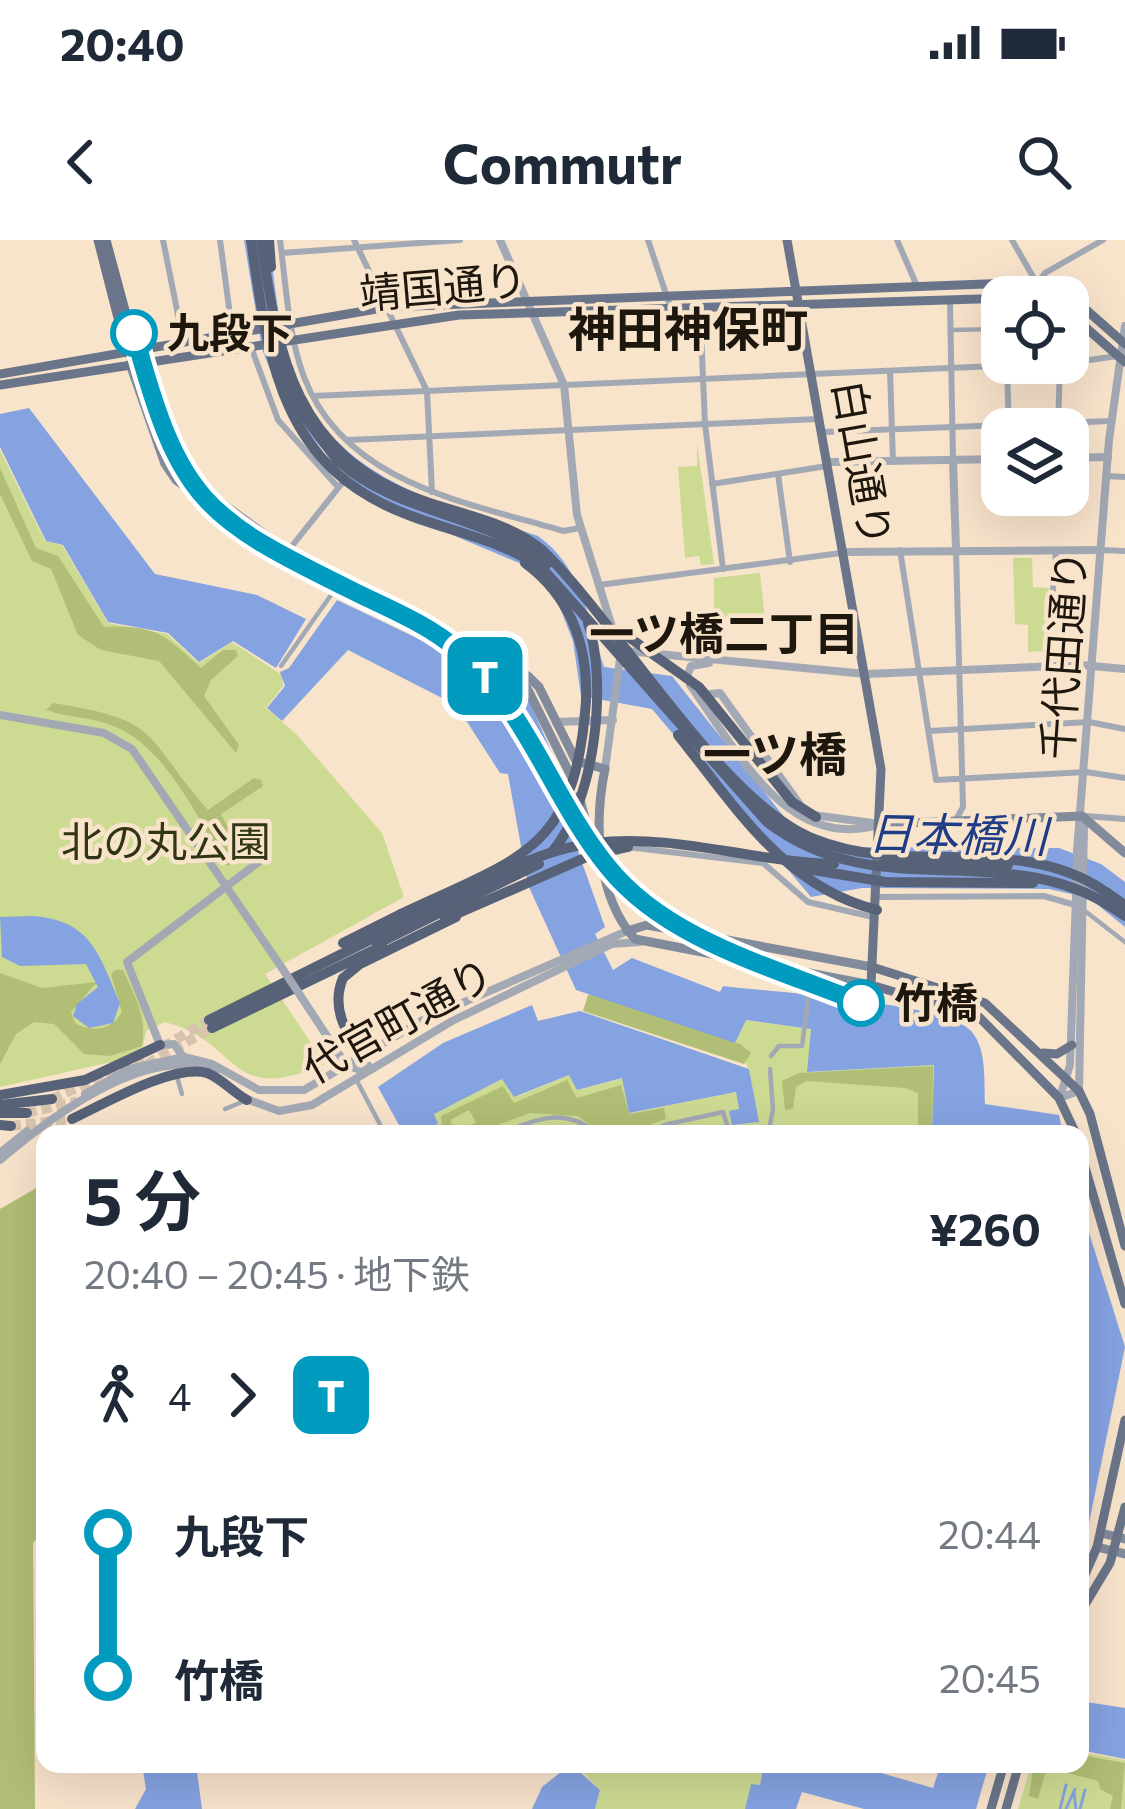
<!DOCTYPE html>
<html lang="ja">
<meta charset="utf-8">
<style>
body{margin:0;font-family:Commissioner,"Noto Sans JP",sans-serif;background:#f2f2f3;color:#1f2937;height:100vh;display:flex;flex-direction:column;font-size:45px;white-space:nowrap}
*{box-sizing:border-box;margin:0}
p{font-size:39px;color:#747a83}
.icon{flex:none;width:66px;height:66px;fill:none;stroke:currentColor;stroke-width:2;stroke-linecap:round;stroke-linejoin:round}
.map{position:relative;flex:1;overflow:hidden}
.details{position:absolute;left:36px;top:885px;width:1053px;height:648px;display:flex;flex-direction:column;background:#fff;border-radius:24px;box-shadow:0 12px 48px #0002}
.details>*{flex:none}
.badge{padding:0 24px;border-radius:18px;font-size:42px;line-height:78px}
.tools{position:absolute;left:981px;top:36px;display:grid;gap:24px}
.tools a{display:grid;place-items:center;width:108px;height:108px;border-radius:24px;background:#fff;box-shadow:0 12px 48px #0002;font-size:60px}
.map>.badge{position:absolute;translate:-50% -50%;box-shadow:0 0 0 6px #fff}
.legs{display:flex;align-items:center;gap:18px;height:132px;padding:0 48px;font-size:39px}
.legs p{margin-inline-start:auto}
.headline{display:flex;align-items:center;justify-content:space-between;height:204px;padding:0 48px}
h1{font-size:66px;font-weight:700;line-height:90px}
ul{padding:0 48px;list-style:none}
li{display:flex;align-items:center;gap:42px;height:144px;font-size:45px}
li i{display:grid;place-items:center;width:18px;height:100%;margin:0 15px;background:currentColor}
li i::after{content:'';width:30px;height:30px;margin:-15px;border:9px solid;border-radius:50%;background:#fff}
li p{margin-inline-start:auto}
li:first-child i{background:linear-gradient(#0000 50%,currentColor 0)}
li:last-child i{background:linear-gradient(currentColor 50%,#0000 0)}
.status{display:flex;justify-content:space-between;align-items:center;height:84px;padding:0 60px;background:#fff;direction:ltr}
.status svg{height:33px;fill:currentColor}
header{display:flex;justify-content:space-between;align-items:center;height:156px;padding:0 48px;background:#fff;font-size:54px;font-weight:700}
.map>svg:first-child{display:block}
.green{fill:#cdda92}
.forest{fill:#b1be75}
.water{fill:#85a3e1}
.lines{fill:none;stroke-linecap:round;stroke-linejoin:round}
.stream{stroke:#85a3e1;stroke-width:3}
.motorway-tunnel{stroke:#d7c4af;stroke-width:10;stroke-dasharray:10 5;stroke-linecap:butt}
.pedestrian{stroke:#a3a9b4;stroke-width:4.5}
.minor{stroke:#a3a9b4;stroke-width:6}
.tertiary{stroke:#a3a9b4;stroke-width:8}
.secondary{stroke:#828b9b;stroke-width:9}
.primary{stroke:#6b7589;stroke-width:9}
.motorway{stroke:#576279;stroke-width:10}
.tertiary-bridge{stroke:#a3a9b4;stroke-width:8}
.motorway-bridge{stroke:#576279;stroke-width:10}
.line-1-casing{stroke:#fff;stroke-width:27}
.line-1{stroke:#009bbf;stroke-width:18}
.stop-1-dot{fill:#fff;stroke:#009bbf;stroke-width:6}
.labels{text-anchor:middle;stroke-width:9;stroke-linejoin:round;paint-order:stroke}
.street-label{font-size:42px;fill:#1e170e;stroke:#f8e3cb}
.stop-label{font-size:42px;font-weight:bold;fill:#1e170e;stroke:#f8e3cb;text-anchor:start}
.park-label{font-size:42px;fill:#303515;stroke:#f8e3cb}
.neighbourhood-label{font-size:45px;font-weight:bold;fill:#1e170e;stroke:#f8e3cb}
.water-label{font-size:45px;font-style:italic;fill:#1f3d86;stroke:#f8e3cb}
.quarter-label{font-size:48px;font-weight:bold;fill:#1e170e;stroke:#f8e3cb}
</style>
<div class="status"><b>20:40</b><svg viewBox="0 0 49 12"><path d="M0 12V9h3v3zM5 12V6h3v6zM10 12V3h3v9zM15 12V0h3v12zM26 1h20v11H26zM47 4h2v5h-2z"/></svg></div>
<header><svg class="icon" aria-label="back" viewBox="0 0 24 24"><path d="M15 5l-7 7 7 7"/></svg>Commutr<svg class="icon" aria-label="search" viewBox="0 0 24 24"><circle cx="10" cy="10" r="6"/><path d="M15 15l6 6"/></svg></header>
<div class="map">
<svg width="1125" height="1569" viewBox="0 0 1125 1569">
<rect width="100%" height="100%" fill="#f8e3cb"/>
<g class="green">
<path d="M697,203L714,324L701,325L699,316L685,318L678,227L697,226Z"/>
<path d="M0,210L45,301L62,305L108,383L167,394L199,423L232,402L282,435L283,446L266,468L297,495L382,593L404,657L265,734L325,824C226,867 242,802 165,782L146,791L143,807L116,821L0,847Z"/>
<path d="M1013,318H1032L1033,347L1049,348L1045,411L1028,412V385L1015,384Z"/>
<path d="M760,333L765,380L720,378L714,371V338Z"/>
<path d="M745,780L811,789L808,832L934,825L932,894H418L437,884L433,874L502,839L515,857L569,835L578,850L623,838L630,873L736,852L739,869L758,882L749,829L735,803Z"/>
<path d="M1080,1512L1125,1520V1569H1018L1031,1524H1080Z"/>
<path d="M574,1524H764L760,1545H751L745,1569H595L600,1550Z"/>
</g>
<g class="forest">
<path d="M0,228L36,308L58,316L104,387C156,385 163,393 201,428L223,410H236L238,416L211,440L204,456L239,505L236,513L159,421L101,410L78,395L51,329L32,321L0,254Z"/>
<path d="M53,463C165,481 141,494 208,570L254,538L261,540L263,546L221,574L244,618L227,626C199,581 168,511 118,488C95,477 69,478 46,470Z"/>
<path d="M115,730H123C135,756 147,777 142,806L110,816L84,814L54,784L34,782L16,794L0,824V733L42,748L97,742L71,772L75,783C92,793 112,790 122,772L111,734Z"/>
<path d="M596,754L740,804L751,813L744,824L583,771L588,755Z"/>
<path d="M933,826L932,894H918V853L905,848L807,841L796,847L793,869L785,870L782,841L799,833Z"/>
<path d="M567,840L577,858L621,845L629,874L664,868L666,879L651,884L644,894H601L578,876L530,873L474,894L468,887L476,882L469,870L450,880L457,894H434L442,889L441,876L503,846L514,863Z"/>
<path d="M45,943V1289L33,1303L35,1569H0V969Z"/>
<path d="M1080,1515L1125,1523L1121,1569H1110L1113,1556L1100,1549L1098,1541L1056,1530L1045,1534L1038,1559L1029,1556L1034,1524H1080Z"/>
</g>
<g class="water">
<path d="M244,0H269C274,36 277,74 286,109C320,237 429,259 538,296C581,326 589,380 604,427L672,436L789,583L843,607L1059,608L1101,624L1125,642V687L1089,658L1049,649L862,648L811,657L652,469L581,456L573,401L551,345L538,331L372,261L286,171L262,109Z"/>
<path d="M29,168L155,334L257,355L306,379L276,428L233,401L199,422L168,393L108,382L63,305L46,301L0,207V174Z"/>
<path d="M337,360L524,449L570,554L559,558L605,687L595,694L613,730L632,718L720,752L723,746C768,752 946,762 971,791C987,808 984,842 985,864L1059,875L1063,894H932L934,825L807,832L811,789L746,780L735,803L576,750L528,645L508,534L500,533L449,454L442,458L348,410L282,481L267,468L285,446L280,432L289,428Z"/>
<path d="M32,676C92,680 99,715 120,763L113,783L89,788L73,776L77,764L98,747L86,724L20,726L2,717L0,677Z"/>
<path d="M532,765L538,781L580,771L749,829L759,882L732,885L729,871L739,869L736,852L629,873L622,838L577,850L569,835L514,857L502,839L434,874L438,884L404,894L378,847L443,803Z"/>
<path d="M1080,964L1125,1107L1089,1283L1080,1281Z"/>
<path d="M1080,1461L1125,1468V1519L1080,1510Z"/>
<path d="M142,1524H196L202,1569H135L146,1549Z"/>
<path d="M571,1524L600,1550L595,1569H532L542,1547Z"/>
<path d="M764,1524H850L933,1548L941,1524H989L976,1569H864L802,1552L796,1569H745L751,1544L760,1545Z"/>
</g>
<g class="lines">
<g class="stream">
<path d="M1074,1553L1076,1569"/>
<path d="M1060,1569L1066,1545"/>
<path d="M1066,1569L1075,1549"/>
<path d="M1080,1569L1085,1550"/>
</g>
<g class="motorway-tunnel">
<path d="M163,807L209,780"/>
<path d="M147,824L212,788"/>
<path d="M52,859L147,816"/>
<path d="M27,873L77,861"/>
<path d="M11,886L72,879"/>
</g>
<g class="pedestrian">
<path d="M950,90L1002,89"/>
<path d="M281,426L331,355"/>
<path d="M1085,671L1125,702"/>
<path d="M771,816L779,806H802L810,745"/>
<path d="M177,837L182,854"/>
<path d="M356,839L385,894"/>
<path d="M225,869L242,862"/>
<path d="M501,894C534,879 566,866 597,894"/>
<path d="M651,894L664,885L723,872L730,894"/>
<path d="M768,894L773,870L770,829"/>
</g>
<g class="minor">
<path d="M163,0L183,100"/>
<path d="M220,0L232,90"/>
<path d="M280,0C286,45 288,94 304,137C345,244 466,262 563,291L580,288"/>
<path d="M354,0L427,151L432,252"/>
<path d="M648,0L670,66"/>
<path d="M897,0L917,46"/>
<path d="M1012,0L1036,42"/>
<path d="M282,13L460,0"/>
<path d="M1029,56L1045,33L1103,0"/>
<path d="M950,62L953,220"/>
<path d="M700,69L705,184L723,329"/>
<path d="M251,107L278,180L338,247"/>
<path d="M1068,123L1118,116"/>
<path d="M1007,127L1009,189"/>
<path d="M890,131L893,221"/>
<path d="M313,156L1063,123"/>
<path d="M1058,189L1060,123"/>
<path d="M823,192L1111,181"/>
<path d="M348,200L818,179"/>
<path d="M778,234L790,322"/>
<path d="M1106,236L1125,237"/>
<path d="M712,244L827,226"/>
<path d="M900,310L936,540L1086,532L1125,538"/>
<path d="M1102,310L1125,311"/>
<path d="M288,311L347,237"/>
<path d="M599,345L841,313"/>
<path d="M1047,427L1056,311"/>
<path d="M929,491L1089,482L1125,489"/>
<path d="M1086,576L1125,579"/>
<path d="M955,581L963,567L956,311"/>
<path d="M627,607L763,623L808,662L873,677"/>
<path d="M878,657L1044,656L1075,665"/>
</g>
<g class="tertiary">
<path d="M500,0L564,145L577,275L612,387"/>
<path d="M1068,218L1108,217"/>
<path d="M953,220L956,309"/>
<path d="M829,222L1002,219"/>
<path d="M844,312L1102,310"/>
<path d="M627,411L866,434L1081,425L1125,429"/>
<path d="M686,439L691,426L709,423"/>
<path d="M690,445C737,510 787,614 882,584"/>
<path d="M702,455L720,453L801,566"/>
<path d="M0,475L104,493L132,509L282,728"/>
<path d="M556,482L613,480"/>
<path d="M605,529L620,419"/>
<path d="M813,575L880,584"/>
<path d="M1077,611L1109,200L1125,86"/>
<path d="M298,752L346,825L360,830L369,826"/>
<path d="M184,818L174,804L160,805L127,722L260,621"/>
<path d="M85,854L129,829L184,817L212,824L259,850H304L423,780L627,691"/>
<path d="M1060,857L1070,825L1076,657"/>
<path d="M244,858L279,871L312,865L452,781L612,704L640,702"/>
<path d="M1059,858L1079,851L1084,586"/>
<path d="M0,913L27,891"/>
<path d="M0,920C47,880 149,801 215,832"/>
</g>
<g class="secondary">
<path d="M138,122L182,234L320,335L528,436L539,447L576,521L605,529C594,581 596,657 635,699L871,745"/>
<path d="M130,124L165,224L176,240L317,341L524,442L573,540"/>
<path d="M579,556L593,609"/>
<path d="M882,584L1082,576L1125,613"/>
<path d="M627,691L647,685L872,727"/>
<path d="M1101,1293L1125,1299"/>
<path d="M1097,1307L1125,1314"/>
</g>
<g class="primary">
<path d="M98,0L127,113"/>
<path d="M106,0L136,111"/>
<path d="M787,0L881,529L871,745L979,777L1059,858L1076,894"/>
<path d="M1068,72L1125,122"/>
<path d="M0,134L388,67L1036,42L1066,52L1125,104"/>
<path d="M0,145L459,75L1041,57"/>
<path d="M872,727L985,763L1079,851L1090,874L1125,1006"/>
<path d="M1043,813L1057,814L1072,805"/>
<path d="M1080,910L1125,1064"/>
<path d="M1080,1346L1097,1307L1125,1180"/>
<path d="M1080,1373L1110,1323L1125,1267"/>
<path d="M991,1569L1004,1524"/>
<path d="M1006,1569L1019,1524"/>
</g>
<g class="motorway">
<path d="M278,108L298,168L337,220"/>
<path d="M525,323C571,357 588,405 586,461"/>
<path d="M678,495C735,566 784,647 877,670"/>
<path d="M792,562L816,577"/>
<path d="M1106,652L1125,665"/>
<path d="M1100,660L1125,676"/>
<path d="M343,703L401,674"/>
<path d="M377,704L409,688"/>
<path d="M209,780L406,682"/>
<path d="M212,788L382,706"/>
<path d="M369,811C342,798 332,764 343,738L360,724L456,677"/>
<path d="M0,855L85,840L160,805"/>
<path d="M0,865L52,859"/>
<path d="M0,873H27"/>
<path d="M72,879C102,865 174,823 207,833C221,838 234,853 247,860"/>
<path d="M0,885L11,886"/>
</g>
<g class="tertiary-bridge">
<path d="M1076,657L1077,611"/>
<path d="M282,728L298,752"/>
</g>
<g class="motorway-bridge">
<path d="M251,0C268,117 279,226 406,274C452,292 502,300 543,329L767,582C874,664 993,602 1100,660"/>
<path d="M261,0C278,117 295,214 421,260C462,275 506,281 541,309C619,383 720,561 814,599C909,638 1018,591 1106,652"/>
<path d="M269,0L271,27"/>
<path d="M337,220C398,275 485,273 547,324"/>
<path d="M620,391L699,447L792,562"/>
<path d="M552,612C595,562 608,443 588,383"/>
<path d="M883,624L1008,625"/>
<path d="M801,628L886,642L1033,643"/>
<path d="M401,674C524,616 575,611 586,461"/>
<path d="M445,679L589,616L628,607"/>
<path d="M406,682C464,653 528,611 594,603C673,593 754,622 834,624"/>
<path d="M409,688L539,624"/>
</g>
</g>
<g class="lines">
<g class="line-1-casing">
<path id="line-1" d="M134,93C180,262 202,277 357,353C392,370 429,385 459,411C526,468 553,560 608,627C667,701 777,728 861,763"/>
</g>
<use href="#line-1" class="line-1"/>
</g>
<g class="stop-1-dot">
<circle cx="134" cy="93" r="21"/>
<circle cx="861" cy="763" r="21"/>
</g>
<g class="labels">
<g class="street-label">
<text transform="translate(443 47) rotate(-5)" y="15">靖国通り</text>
<text transform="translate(862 223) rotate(80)" y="15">白山通り</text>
<text transform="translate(1064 415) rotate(-86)" y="15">千代田通り</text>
<text transform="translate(398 781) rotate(-29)" y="15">代官町通り</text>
</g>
<g class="stop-label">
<text x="167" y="108">九段下</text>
<text x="894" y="778">竹橋</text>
</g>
<g class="park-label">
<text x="166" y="617">北の丸公園</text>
</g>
<g class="neighbourhood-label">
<text x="724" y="410">一ツ橋二丁目</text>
</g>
<g class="water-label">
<text transform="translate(958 595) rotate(1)" y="16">日本橋川</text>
</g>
<g class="quarter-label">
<text x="688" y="107">神田神保町</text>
<text x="775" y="532">一ツ橋</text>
</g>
</g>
</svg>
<div class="tools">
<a><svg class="icon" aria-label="locate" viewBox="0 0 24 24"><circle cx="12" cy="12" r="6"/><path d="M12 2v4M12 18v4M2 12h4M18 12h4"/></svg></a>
<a><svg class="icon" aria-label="layers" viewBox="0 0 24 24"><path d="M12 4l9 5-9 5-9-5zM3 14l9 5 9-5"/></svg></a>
</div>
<b class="badge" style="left:485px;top:436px;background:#009bbf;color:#fff">T</b>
<section class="details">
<div class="headline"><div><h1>5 分</h1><p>20:40 – 20:45 · 地下鉄</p></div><b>¥260</b></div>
<div class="legs"><svg class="icon" aria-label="walk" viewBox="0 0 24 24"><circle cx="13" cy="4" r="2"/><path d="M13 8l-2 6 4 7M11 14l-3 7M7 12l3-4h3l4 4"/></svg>4<svg class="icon" aria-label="forward" viewBox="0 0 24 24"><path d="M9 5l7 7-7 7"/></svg><b class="badge" style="background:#009bbf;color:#fff">T</b></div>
<ul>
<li><i style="color:#009bbf"></i><b>九段下</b><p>20:44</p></li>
<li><i style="color:#009bbf"></i><b>竹橋</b><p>20:45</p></li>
</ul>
</section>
</div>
